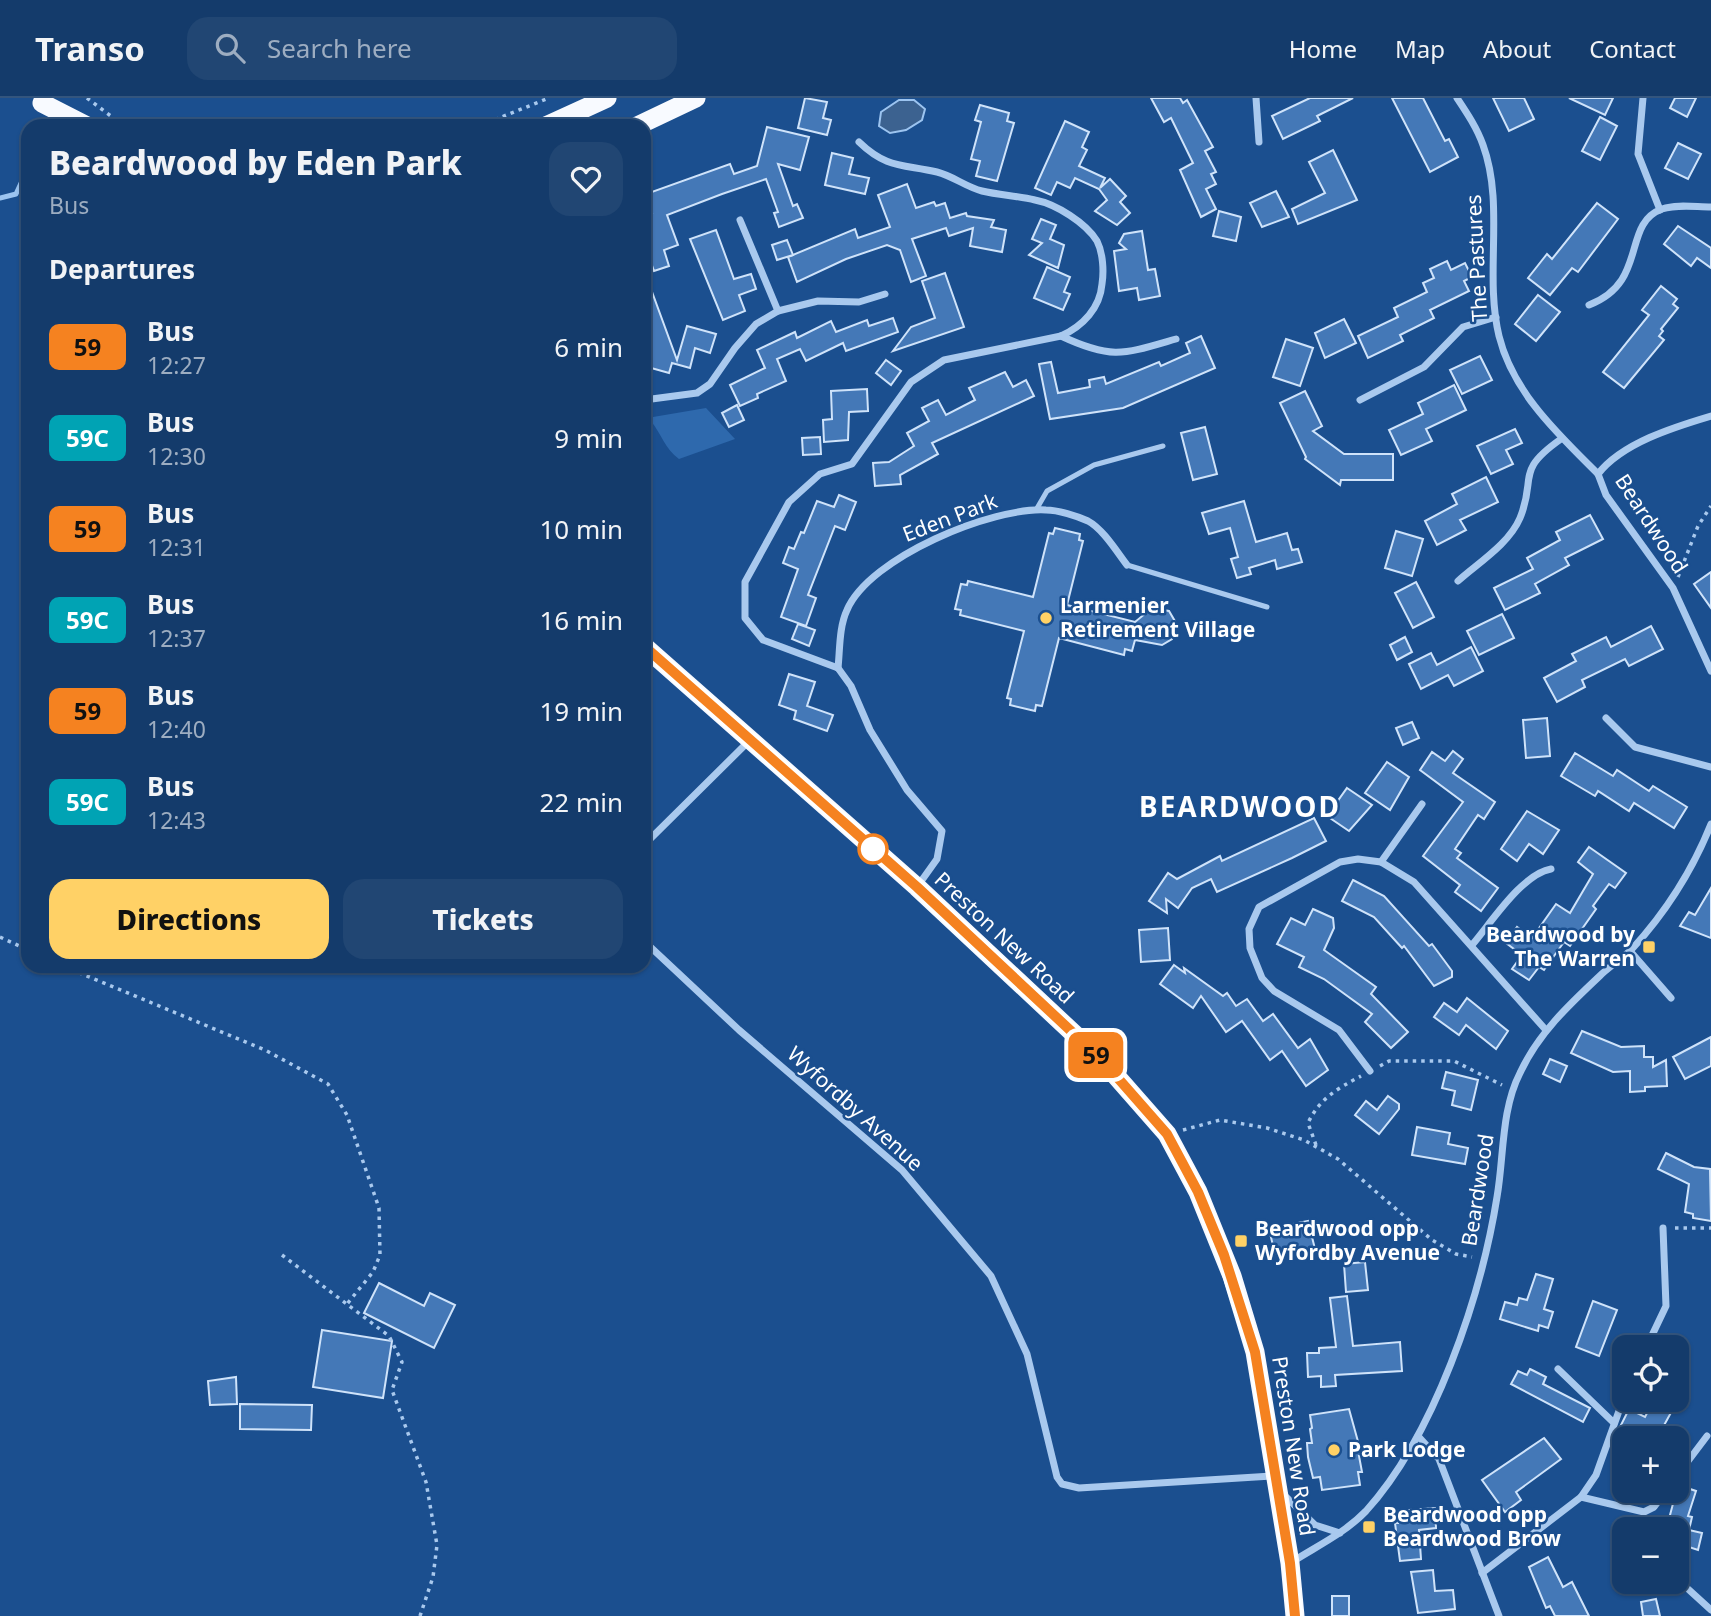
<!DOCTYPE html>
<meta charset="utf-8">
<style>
body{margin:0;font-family:"Noto Sans",sans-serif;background:#214673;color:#f1f3f6;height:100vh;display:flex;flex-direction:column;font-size:26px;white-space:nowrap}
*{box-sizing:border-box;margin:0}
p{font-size:23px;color:#9dadc1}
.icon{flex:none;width:38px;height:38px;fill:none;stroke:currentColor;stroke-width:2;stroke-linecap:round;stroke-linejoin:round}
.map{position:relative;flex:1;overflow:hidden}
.drawer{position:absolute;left:21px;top:21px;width:630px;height:854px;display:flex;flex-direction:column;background:#143b6b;border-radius:21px;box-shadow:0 2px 5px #0004,0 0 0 2px #33557e}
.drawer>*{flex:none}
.badge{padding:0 14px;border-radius:10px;font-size:24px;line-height:46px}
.fabs{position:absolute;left:1612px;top:1237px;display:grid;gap:14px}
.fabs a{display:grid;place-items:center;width:77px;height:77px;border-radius:14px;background:#143b6b;box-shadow:0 2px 5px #0004,0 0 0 2px #33557e;font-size:35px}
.map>.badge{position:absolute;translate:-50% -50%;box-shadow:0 0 0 4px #fff}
h2{padding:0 28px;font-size:26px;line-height:63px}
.round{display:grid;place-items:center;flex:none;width:74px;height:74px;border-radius:21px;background:#214673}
.head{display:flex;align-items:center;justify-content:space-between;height:119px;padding:0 28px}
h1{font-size:33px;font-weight:800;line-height:52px}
.button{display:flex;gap:14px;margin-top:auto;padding:14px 28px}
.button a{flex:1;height:80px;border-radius:21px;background:#ffd166;color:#111;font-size:28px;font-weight:800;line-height:80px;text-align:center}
.button a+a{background:#214673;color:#f1f3f6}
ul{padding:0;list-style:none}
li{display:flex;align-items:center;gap:21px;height:91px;padding:0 28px}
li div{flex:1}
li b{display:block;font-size:26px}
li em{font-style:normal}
li .badge{min-width:77px;font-weight:700;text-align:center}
header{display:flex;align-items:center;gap:42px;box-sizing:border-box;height:98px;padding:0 35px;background:#143b6b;border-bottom:2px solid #33557e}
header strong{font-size:33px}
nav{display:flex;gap:38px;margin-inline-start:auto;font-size:24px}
.search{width:490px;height:63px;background:#214673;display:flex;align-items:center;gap:18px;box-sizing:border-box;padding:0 24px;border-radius:21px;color:#9dadc1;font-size:26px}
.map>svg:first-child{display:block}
.green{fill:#2e69ad}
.water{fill:#3c6290;stroke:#9cc4f0;stroke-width:2}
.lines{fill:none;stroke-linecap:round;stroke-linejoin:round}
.stream{stroke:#9cc4f0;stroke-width:5}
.building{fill:#4478b7;stroke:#cfe3fa;stroke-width:2}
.path{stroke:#a9c9ee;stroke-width:3.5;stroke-dasharray:3.5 5;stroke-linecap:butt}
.service{stroke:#a9c9ee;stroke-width:5}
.minor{stroke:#a9c9ee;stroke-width:7}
.trunk{stroke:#f8faff;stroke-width:19}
.line-casing{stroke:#fff;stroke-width:16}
.line{stroke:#f58220;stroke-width:10}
.poi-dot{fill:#ffd166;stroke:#1b4f8f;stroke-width:2.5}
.stop-dot{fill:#fff;stroke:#f58220;stroke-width:3.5}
.labels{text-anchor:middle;stroke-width:5;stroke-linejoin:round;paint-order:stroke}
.street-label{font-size:21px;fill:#fff;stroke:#1b4f8f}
.poi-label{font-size:21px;font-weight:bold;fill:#fff;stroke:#1b4f8f;text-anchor:start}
.district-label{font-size:28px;font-weight:bold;letter-spacing:2px;fill:#fff;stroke:#1b4f8f}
</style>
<header>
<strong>Transo</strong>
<div class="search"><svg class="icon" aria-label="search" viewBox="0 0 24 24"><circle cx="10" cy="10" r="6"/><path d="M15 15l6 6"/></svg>Search here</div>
<nav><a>Home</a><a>Map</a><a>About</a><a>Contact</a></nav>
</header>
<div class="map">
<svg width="1711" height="1518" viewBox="0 0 1711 1518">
<rect width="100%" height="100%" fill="#1b4f8f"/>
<path class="green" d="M706,310L735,341L679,361C665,351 662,337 651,323L653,319Z"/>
<path class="water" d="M899,2H914L925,11L922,22L906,32L890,35L879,28L881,14Z"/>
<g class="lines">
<path class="stream" d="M0,100L16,96L28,70"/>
</g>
<g class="building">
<path d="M805,0L827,4L823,20L831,22L827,37L798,30Z"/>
<path d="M1151,0H1180L1183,5L1187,2L1213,49L1205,53L1216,74L1211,76L1216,86L1206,91L1216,111L1201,119L1180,72L1193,65L1171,20L1164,24Z"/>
<path d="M1310,0H1353L1317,18L1320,23L1283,41L1272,18Z"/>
<path d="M1392,0H1423L1445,43L1449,41L1458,59L1430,74Z"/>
<path d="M1493,0H1524L1534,21L1509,33Z"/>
<path d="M1569,0H1613L1605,17Z"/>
<path d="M1675,0H1696L1687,19L1670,10Z"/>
<path d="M980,7L1009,15L1007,23L1014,25L997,83L976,78L980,63L971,61L981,24L975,22Z"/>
<path d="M1600,19L1617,28L1600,62L1582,53Z"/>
<path d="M1065,23L1089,34L1082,49L1087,52L1079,68L1105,80L1100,90L1110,81L1126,98L1120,104L1130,115L1117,127L1095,113L1107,102L1099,91L1075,80L1070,90L1057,84L1051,97L1035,90Z"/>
<path d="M767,29L809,39L800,72L778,66L793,108L797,106L803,120L779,129L774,115L778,114L766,81L722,96L667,117L678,147L664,152L669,168L654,173L644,145V118L652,115L646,96L730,66L734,76L757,68Z"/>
<path d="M1678,45L1701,56L1688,81L1665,70Z"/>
<path d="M1333,52L1357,102L1298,126L1292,111L1325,95L1309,64Z"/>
<path d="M832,55L853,60L849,76L869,80L865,96L825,87Z"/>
<path d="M907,86L916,110L934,104L936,108L945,105L950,120L966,115L967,118L994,122L991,129L1006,132L1002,154L970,148L973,130L949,138L946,130L912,141L926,178L911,184L900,152L887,147L846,161L797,184L788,159L855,131L858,140L890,129L878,97Z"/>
<path d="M1276,93L1289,119L1262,129L1250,105Z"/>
<path d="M1597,105L1618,121L1578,174L1572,170L1550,197L1528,180L1547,156L1552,161Z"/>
<path d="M1219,113L1241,119L1236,143L1213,138Z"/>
<path d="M1041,121L1056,127L1050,141L1064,147L1058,170L1029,157L1042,145L1032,141Z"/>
<path d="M1678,128L1711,150V170L1697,160L1691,168L1664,146Z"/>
<path d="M716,132L734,181L751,176L756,191L739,197L745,213L723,222L690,141Z"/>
<path d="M1142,133L1148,172L1155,171L1160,198L1139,202L1137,190L1119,193L1114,153L1126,151L1119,145L1124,136Z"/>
<path d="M787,142L793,157L777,162L772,147Z"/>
<path d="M1447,163L1451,172L1465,165L1472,179L1464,183L1469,193L1430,212L1434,220L1400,237L1403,243L1368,260L1358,238L1398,219L1394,210L1427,194L1423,185L1434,180L1430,171Z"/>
<path d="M1047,169L1070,179L1064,194L1070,196L1063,212L1034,200Z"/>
<path d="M644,172L677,262L687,228L716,236L710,255L695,250L690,270L672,265L669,275L644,268Z"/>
<path d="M945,175L964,229L893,253L911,229L935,220L922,183Z"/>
<path d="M1661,188L1677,201L1673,206L1678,210L1661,231L1663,233L1659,238L1664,242L1624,290L1603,274L1649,217L1642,212Z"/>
<path d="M1538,197L1560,214L1536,243L1515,226Z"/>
<path d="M893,220L898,234L846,253L843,245L806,263L800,251L777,261L786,283L757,296L758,300L740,308L730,287L765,270L757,252L795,234L797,240L831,223L836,234L867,222L869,228Z"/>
<path d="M1344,221L1356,245L1325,260L1315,235Z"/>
<path d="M1201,238L1215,270L1123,310L1050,321L1039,266L1051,264L1058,295L1090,289L1089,282L1104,279L1106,286L1159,264L1161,268L1190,255L1186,245Z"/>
<path d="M1286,241L1313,250L1300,288L1273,279Z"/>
<path d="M1480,258L1492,282L1462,296L1450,272Z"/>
<path d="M886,262L901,273L891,287L876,275Z"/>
<path d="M1005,274L1013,289L1026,282L1034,298L932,345L938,356L900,377L901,386L875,388L873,365L889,364L914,348L907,335L929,323L922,310L938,302L946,317L975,302L969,290Z"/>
<path d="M1454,287L1466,312L1426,331L1432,343L1401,357L1389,332L1423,316L1418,305Z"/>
<path d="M867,291L868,313L849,314L848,342L824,344L823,322L832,321L831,293Z"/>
<path d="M1305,293L1322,328L1313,333L1344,356H1393V382H1341L1340,387L1305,361L1306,359L1280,305Z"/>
<path d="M737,307L744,322L729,329L722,315Z"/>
<path d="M1205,329L1217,376L1193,382L1181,335Z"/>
<path d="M1515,331L1522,345L1506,352L1513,366L1491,376L1477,348Z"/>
<path d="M820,339L821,356L803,357L802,340Z"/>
<path d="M1486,379L1498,404L1460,422L1466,432L1437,447L1425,423L1457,406L1452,396Z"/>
<path d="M839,397L856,404L845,432L835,428L808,497L816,500L806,528L781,519L798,471L783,465L789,449L794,451L801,434L804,435L817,403L834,409Z"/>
<path d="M1244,403L1256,444L1287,435L1292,452L1298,451L1302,464L1277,471L1275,462L1249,470L1251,476L1237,480L1231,461L1238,459L1230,430L1209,436L1202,415Z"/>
<path d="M1590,417L1603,441L1565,460L1569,467L1535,486L1540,495L1505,512L1494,490L1533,471L1527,460L1560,442L1556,434Z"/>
<path d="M1055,430L1080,436L1079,442L1083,443L1067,507L1135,524L1152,510L1169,513L1176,525L1172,541L1162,547L1135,542L1132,553L1125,551L1124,557L1059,540L1042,608L1036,607L1035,613L1010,607L1011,601L1007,600L1024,533L960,517L961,512L955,511L961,486L967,487L968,483L1033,499L1049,435L1053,436Z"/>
<path d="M1396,433L1423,441L1412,478L1385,470Z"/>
<path d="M1711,474V510L1694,486Z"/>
<path d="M1416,484L1434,519L1413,530L1395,495Z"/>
<path d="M1502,516L1514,540L1479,557L1467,533Z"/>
<path d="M798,526L815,532L809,548L792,541Z"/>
<path d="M1651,528L1663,551L1629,568L1625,561L1582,582L1585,589L1557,604L1544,580L1576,563L1572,556L1606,539L1611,549Z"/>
<path d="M1405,539L1412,554L1397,562L1390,547Z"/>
<path d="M1471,549L1483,573L1454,588L1448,577L1421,591L1409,566L1431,555L1437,567Z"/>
<path d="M789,576L815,584L807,608L833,617L827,633L794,621L796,613L779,607Z"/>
<path d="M1547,620L1550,658L1526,660L1523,622Z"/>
<path d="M1412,624L1419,640L1403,647L1396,630Z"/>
<path d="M1453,653L1463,661L1453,675L1495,704L1484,721L1478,717L1455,751L1461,755L1457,760L1498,790L1481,813L1455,794L1460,787L1423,758L1463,704L1420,672L1432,654L1445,663Z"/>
<path d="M1575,655L1613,678L1617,672L1649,693L1653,688L1687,709L1674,730L1634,705L1629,713L1598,693L1595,698L1561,678Z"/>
<path d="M1387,664L1409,679L1390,712L1365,695Z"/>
<path d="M1347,690L1372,707L1349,733L1327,718Z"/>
<path d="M1527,713L1559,732L1543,756L1529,746L1517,763L1501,751Z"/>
<path d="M1314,720L1326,743L1292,760L1217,794L1211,781L1192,790L1178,810L1166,801L1167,815L1149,803L1168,775L1177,781L1220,758L1222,763Z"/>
<path d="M1589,749L1626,775L1615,790L1609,786L1593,808L1596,811L1570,848L1564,844L1544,872L1539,869L1529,882L1512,871L1522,857L1506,845L1517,829L1532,840L1556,806L1570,815L1593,776L1578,764Z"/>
<path d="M1353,782L1384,798L1429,848L1432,846L1452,873V879L1434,888L1404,848L1402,850L1374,819L1342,803Z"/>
<path d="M1711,790V840L1680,828L1689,814L1695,817Z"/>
<path d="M1313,811L1333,820L1334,830L1324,852L1376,889L1371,896L1408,934L1391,950L1365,924L1372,916L1324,881L1299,869L1304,859L1277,846L1291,820L1305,827Z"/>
<path d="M1168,830L1170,862L1141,864L1139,832Z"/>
<path d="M1174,867L1185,875L1184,870L1223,898L1227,895L1236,908L1247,901L1263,923L1273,916L1298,950L1310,941L1328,972L1306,988L1282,953L1270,962L1242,923L1226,934L1201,898L1193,910L1160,886Z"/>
<path d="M1467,900L1508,933L1496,951L1466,927L1459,937L1434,919L1444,905L1457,914Z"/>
<path d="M1582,933L1621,949L1644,948V959H1653V969L1666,962L1667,988L1645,989V993L1630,994V973L1613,974L1571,955Z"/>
<path d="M1711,939V968L1685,981L1673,959Z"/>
<path d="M1550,961L1567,968L1560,984L1543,976Z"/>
<path d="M1446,974L1478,982L1471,1012L1452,1007L1455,993L1442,990Z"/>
<path d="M1388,998L1399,1006V1011L1379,1036L1355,1017L1366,1003L1377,1012Z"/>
<path d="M1417,1029L1450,1035L1448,1046L1468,1050L1465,1066L1412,1057Z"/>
<path d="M1666,1055L1694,1069L1710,1071L1711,1123L1693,1120V1116L1685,1114L1689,1086L1658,1071Z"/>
<path d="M1308,1123L1315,1151L1288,1157L1287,1153L1275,1156L1269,1131Z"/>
<path d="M1365,1164L1368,1192L1346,1194L1344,1166Z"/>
<path d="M1536,1176L1553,1181L1544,1211L1553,1214L1548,1230L1539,1227L1538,1233L1500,1221L1505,1204L1517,1207L1519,1200L1527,1202Z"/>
<path d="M379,1185L424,1208L430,1195L455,1207L434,1250L364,1215Z"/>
<path d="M1347,1198L1353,1248L1400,1244L1402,1273L1335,1277L1336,1288L1321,1289V1278L1308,1279L1307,1255H1319V1250L1336,1249L1330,1200Z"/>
<path d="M1593,1203L1617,1212L1599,1258L1576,1249Z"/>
<path d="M322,1232L392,1243L383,1300L313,1289Z"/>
<path d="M1530,1271L1546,1279L1543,1286L1590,1310L1583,1324L1511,1286L1518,1273L1527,1277Z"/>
<path d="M236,1279L237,1306L210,1307L208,1283Z"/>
<path d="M1654,1302L1673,1311L1657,1340H1641L1620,1329L1629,1311L1645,1319Z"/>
<path d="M240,1306L312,1307L311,1332L240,1331Z"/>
<path d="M1349,1311L1362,1358H1359L1362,1374H1358L1360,1387L1322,1392L1320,1379L1313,1380L1308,1359L1307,1345H1312L1310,1331L1312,1330L1310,1317Z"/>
<path d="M1544,1340L1561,1361L1516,1394L1521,1402L1505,1414L1482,1382Z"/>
<path d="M1678,1387L1696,1393L1688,1418L1692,1419L1689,1432L1702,1435L1698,1452L1686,1448L1683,1462H1676V1432H1666Z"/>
<path d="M1435,1410L1436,1430L1419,1432L1421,1461L1400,1463L1395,1425H1398L1397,1413Z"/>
<path d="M1548,1459L1563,1489L1572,1484L1589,1518H1555L1550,1508L1546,1510L1529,1469Z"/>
<path d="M1433,1472L1435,1493L1453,1492L1455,1511L1418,1515L1411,1474Z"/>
<rect x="1332" y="1498" width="17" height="20"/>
<path d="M1656,1501L1660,1518H1643L1641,1504Z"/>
</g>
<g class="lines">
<g class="path">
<path d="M87,0L124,28"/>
<path d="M479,28L549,0"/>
<path d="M1678,479L1698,428L1711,408"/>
<path d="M0,839L28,852"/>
<path d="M63,868L265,952L328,986L347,1017L379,1110L380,1157L373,1174L347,1206"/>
<path d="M1380,968L1389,963H1454L1502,987"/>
<path d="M1183,1032L1220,1022L1267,1030L1304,1042L1338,1061L1432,1142L1456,1156L1472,1159"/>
<path d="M1316,1047L1308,1025C1320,1000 1337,991 1361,978"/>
<path d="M1675,1130H1711"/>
<path d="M282,1157L389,1238L402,1264L392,1292L426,1384L437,1447L433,1479L420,1518"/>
<path d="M1629,1420L1630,1432"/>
</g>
<g class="service">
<path d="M1036,412L1047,393L1094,367L1163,348"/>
<path d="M1127,467L1267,509"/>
</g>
<g class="minor">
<path d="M1256,0L1259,44"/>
<path d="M1457,0C1467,15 1477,30 1483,47C1505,107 1484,176 1499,238C1513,295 1559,337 1598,376"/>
<path d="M1643,0L1638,56L1660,112"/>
<path d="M859,44C887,71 903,66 937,74C953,78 966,89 982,93C999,97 1018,98 1035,102C1056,106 1086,125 1097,143C1103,155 1104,173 1102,186C1100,210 1083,228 1061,238L944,262L911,284L852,366L820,376L789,404L745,484V520L763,542L838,570L851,588L870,632L907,692L942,733L937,761L917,789"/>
<path d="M740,122L778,213"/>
<path d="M1589,207C1649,184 1621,126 1662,111C1677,106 1695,109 1711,109"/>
<path d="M1061,238C1112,262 1124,256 1176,241"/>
<path d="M644,302L697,295L710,286L735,250L756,226L778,213L818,203L859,204L885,196"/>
<path d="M1360,302L1424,269L1463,229L1496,219"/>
<path d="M1711,318C1674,329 1622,345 1598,376L1606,397L1673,490L1711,573"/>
<path d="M1458,483C1478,465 1509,446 1520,420C1537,379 1514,374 1561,341"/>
<path d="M838,570C840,551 839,529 847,512C870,459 992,409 1046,412C1058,412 1077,418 1088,423C1103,431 1117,454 1127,467"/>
<path d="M1606,620L1635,649L1711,669"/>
<path d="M644,747L749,643"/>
<path d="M1381,764L1422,706"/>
<path d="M644,843L739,932L902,1072L991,1178L1027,1256L1057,1379L1062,1386L1079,1390L1272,1378"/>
<path d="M1472,847C1491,825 1522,776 1551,771"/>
<path d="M1630,853L1671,900"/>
<path d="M1370,973L1339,932L1274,893L1262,880L1250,850L1249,831L1259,809L1340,764L1358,761L1381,764L1414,784L1545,931"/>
<path d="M1646,1250L1666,1208L1663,1130"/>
<path d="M1558,1271L1613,1324"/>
<path d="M1418,1338L1439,1361L1499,1518"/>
<path d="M1676,1379L1707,1338"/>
<path d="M1284,1397L1315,1427L1340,1435"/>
<path d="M1581,1399L1644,1414L1654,1409L1666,1393"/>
<path d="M1292,1464C1317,1448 1345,1435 1366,1413C1434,1338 1481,1199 1497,1099C1504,1059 1501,1012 1520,975C1539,934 1571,905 1604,874C1613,866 1624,859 1632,851C1665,815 1693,771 1711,726"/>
<path d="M1482,1475L1581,1399L1596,1377L1624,1299"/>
<path d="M1676,1480L1711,1512"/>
</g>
<g class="trunk">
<path d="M42,5L87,28"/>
<path d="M546,28L607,0"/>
<path d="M637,28L696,0"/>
<path d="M644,548L917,789L1102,962L1167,1036L1198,1094L1232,1178L1255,1254L1290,1465L1295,1518"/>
</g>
</g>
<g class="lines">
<g class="line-casing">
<path id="line" d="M644,548L917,789L1102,962L1167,1036L1198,1094L1224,1157L1255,1254L1290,1465L1295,1518"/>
</g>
<use href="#line" class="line"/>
</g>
<g class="poi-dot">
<circle cx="1046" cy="520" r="7"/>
<rect x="1642" y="842" width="14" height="14" rx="3.5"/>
<rect x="1234" y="1136" width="14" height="14" rx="3.5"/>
<circle cx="1334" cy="1352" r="7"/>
<rect x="1362" y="1422" width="14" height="14" rx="3.5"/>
</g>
<circle class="stop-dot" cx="873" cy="751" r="14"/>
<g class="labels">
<g class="street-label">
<text transform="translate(1477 160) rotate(-93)" y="7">The Pastures</text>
<text transform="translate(950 420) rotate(-21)" y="7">Eden Park</text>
<text transform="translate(1651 426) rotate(57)" y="7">Beardwood</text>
<text transform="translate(1004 840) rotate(43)" y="7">Preston New Road</text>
<text transform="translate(855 1011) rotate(42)" y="7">Wyfordby Avenue</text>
<text transform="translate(1478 1092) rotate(-81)" y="7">Beardwood</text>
<text transform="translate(1293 1348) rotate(81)" y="7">Preston New Road</text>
</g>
<g class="poi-label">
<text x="1060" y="515">Larmenier<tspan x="1060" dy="24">Retirement Village</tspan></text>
<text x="1635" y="844" text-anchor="end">Beardwood by<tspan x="1635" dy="24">The Warren</tspan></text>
<text x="1255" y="1138">Beardwood opp<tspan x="1255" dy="24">Wyfordby Avenue</tspan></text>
<text x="1348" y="1359">Park Lodge</text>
<text x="1383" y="1424">Beardwood opp<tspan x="1383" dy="24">Beardwood Brow</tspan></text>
</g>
<g class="district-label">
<text x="1240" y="719">BEARDWOOD</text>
</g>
</g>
</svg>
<div class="fabs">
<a><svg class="icon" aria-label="locate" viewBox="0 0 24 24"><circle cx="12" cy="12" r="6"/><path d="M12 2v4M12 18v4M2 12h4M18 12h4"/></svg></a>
<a>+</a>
<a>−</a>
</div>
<b class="badge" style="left:1096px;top:957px;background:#f58220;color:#111">59</b>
<section class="drawer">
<div class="head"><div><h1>Beardwood by Eden Park</h1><p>Bus</p></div><a class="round"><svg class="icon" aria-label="heart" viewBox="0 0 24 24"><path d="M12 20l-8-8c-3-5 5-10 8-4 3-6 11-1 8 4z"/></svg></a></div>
<h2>Departures</h2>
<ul>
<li><span class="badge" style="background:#f58220;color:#111">59</span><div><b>Bus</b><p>12:27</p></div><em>6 min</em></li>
<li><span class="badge" style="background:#00a3b4;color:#fff">59C</span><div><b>Bus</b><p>12:30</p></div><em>9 min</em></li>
<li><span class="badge" style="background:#f58220;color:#111">59</span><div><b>Bus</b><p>12:31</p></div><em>10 min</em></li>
<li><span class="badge" style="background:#00a3b4;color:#fff">59C</span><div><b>Bus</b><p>12:37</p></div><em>16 min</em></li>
<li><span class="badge" style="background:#f58220;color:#111">59</span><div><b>Bus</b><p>12:40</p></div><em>19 min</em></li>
<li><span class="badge" style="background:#00a3b4;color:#fff">59C</span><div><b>Bus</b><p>12:43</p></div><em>22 min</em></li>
</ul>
<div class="button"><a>Directions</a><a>Tickets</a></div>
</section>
</div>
